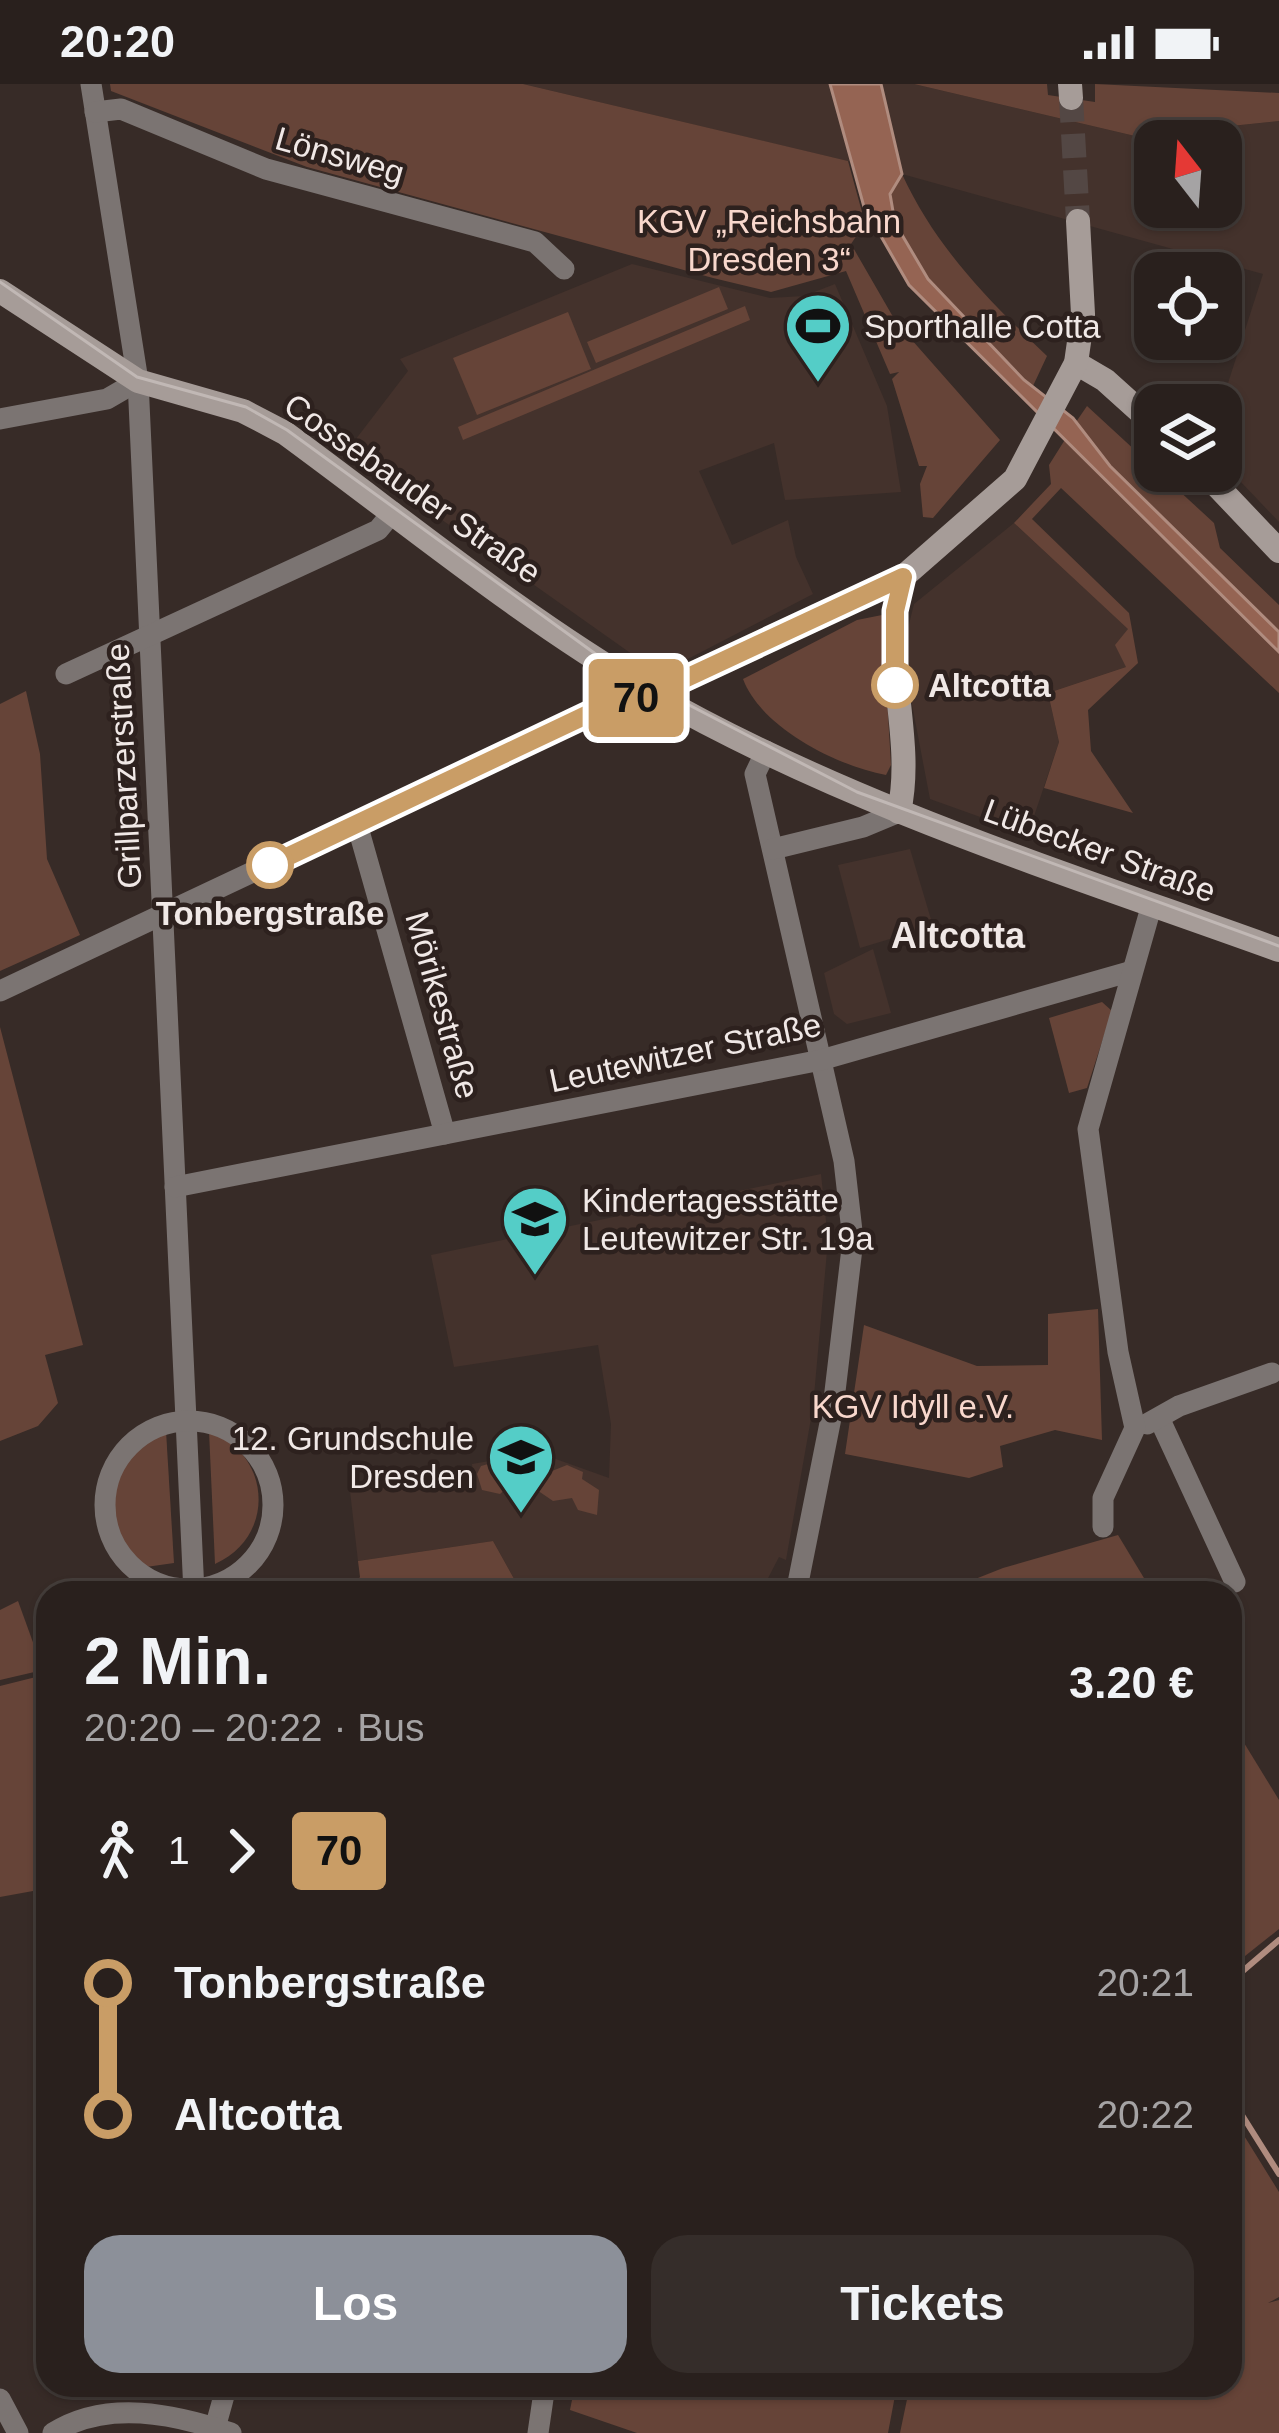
<!DOCTYPE html>
<html lang="de">
<meta charset="utf-8">
<style>
body{margin:0;font-family:Arial,sans-serif;background:#352d2a;color:#f1f3f6;height:100vh;display:flex;flex-direction:column;font-size:45px;white-space:nowrap}
*{box-sizing:border-box;margin:0}
p{font-size:39px;color:#a5a3a4}
.icon{flex:none;width:66px;height:66px;fill:none;stroke:currentColor;stroke-width:2;stroke-linecap:round;stroke-linejoin:round}
.map{position:relative;flex:1;overflow:hidden}
.panel{position:absolute;left:36px;top:1497px;width:1206px;height:816px;display:flex;flex-direction:column;background:#29201d;border-radius:36px;box-shadow:0 3px 9px #0004,0 0 0 3px #453e3b}
.panel>*{flex:none}
.badge{padding:0 24px;border-radius:9px;font-size:42px;line-height:78px}
.needle{width:78px;rotate:343deg}
.fabs{position:absolute;left:1134px;top:36px;display:grid;gap:24px}
.fabs a{display:grid;place-items:center;width:108px;height:108px;border-radius:24px;background:#29201d;box-shadow:0 3px 9px #0004,0 0 0 3px #453e3b;font-size:60px}
.map>.badge{position:absolute;translate:-50% -50%;box-shadow:0 0 0 6px #fff}
.legs{display:flex;align-items:center;gap:18px;height:132px;padding:0 48px;font-size:39px}
.legs p{margin-inline-start:auto}
.head{display:flex;align-items:center;justify-content:space-between;height:204px;padding:0 48px}
h1{font-size:66px;font-weight:600;line-height:90px}
.primary-button{display:flex;gap:24px;margin-top:auto;padding:24px 48px}
.primary-button a{flex:1;height:138px;border-radius:36px;background:#8c9099;color:#fff;font-size:48px;font-weight:600;line-height:138px;text-align:center}
.primary-button a+a{background:#352d2a;color:#f1f3f6}
ul{padding:0 48px;list-style:none}
li{display:flex;align-items:center;gap:42px;height:132px;font-size:45px}
li i{display:grid;place-items:center;width:18px;height:100%;margin:0 15px;background:currentColor}
li i::after{content:'';width:30px;height:30px;margin:-15px;border:9px solid;border-radius:50%;background:#29201d}
li p{margin-inline-start:auto}
li:first-child i{background:linear-gradient(#0000 50%,currentColor 0)}
li:last-child i{background:linear-gradient(currentColor 50%,#0000 0)}
.status{display:flex;justify-content:space-between;align-items:center;height:84px;padding:0 60px;background:#29201d;direction:ltr}
.status svg{height:33px;fill:currentColor}
.map>svg:first-child{display:block}
.built{fill:#44322c;fill-rule:evenodd}
.green{fill:#664438}
.water{fill:#956453;stroke:#b08c7f;stroke-width:3}
.lines{fill:none;stroke-linecap:round;stroke-linejoin:round}
.stream{stroke:#b08c7f;stroke-width:6}
.secondary-tunnel{stroke:#534744;stroke-width:24;stroke-dasharray:24 12;stroke-linecap:butt}
.minor{stroke:#7b7472;stroke-width:21}
.secondary{stroke:#a69c98;stroke-width:24}
.tram{stroke:#c1b8b5;stroke-width:3}
.line-1-casing{stroke:#fff;stroke-width:27}
.line-1{stroke:#c99d66;stroke-width:18}
.stop-1-dot{fill:#fff;stroke:#c99d66;stroke-width:6}
.labels{text-anchor:middle;stroke-width:9;stroke-linejoin:round;paint-order:stroke}
.street-label{font-size:33px;fill:#f0e8e6;stroke:#2d211e}
.park-label{font-size:33px;fill:#f8d7cc;stroke:#2d211e}
.poi-label{font-size:33px;fill:#f0e8e6;stroke:#2d211e;text-anchor:start}
.stop-label{font-size:33px;font-weight:bold;fill:#f0e8e6;stroke:#2d211e;text-anchor:start}
.neighbourhood-label{font-size:36px;font-weight:bold;fill:#f0e8e6;stroke:#2d211e}
</style>
<div class="status"><b>20:20</b><svg viewBox="0 0 49 12"><path d="M0 12V9h3v3zM5 12V6h3v6zM10 12V3h3v9zM15 12V0h3v12zM26 1h20v11H26zM47 4h2v5h-2z"/></svg></div>
<div class="map">
<svg width="1279" height="2349" viewBox="0 0 1279 2349">
<rect width="100%" height="100%" fill="#372b27"/>
<g class="built">
<path d="M523,0H914L1135,52L1279,37V438L1221,377V321L1263,190L902,90ZM1155,57H1221V123H1155Z"/>
<path d="M632,180L770,214L804,212L835,200L887,322L901,408L785,416L774,359L699,387L732,461L788,436L796,473L813,510L684,577L636,573L346,368L408,287L400,275Z"/>
<path d="M1014,439L1129,545L1126,583L1048,609L1059,658L1028,750L930,715L910,610L908,544L914,520Z"/>
<path d="M910,765L933,842L860,864L838,781Z"/>
<path d="M873,865L891,929L847,940L834,930L824,889Z"/>
<path d="M821,1090L828,1156L813,1323L786,1476L779,1473L765,1500L773,1509H561L553,1496L522,1509L493,1457L358,1477L350,1407L473,1392L472,1380L495,1376L553,1374L609,1394L611,1340L598,1261L454,1283L431,1171Z"/>
</g>
<g class="green">
<path d="M110,0H523L848,77L865,139L851,160L896,238L1000,356L933,434L923,433L920,400L927,382H919L892,295L899,288L890,290L846,187L771,208L713,194L307,83L111,7Z"/>
<path d="M914,0H1047L1048,11L1095,18V0L1279,9V37L1135,52Z"/>
<path d="M902,90C936,164 989,217 1047,272L1033,302C986,264 876,161 893,96Z"/>
<path d="M719,203L728,225L596,279L587,258Z"/>
<path d="M745,222L750,236L463,356L458,343Z"/>
<path d="M568,228L591,285L477,331L453,274Z"/>
<path d="M1087,322L1214,439L1220,464L1279,521V548L1110,382L1076,338Z"/>
<path d="M1066,354L1279,568V609L1061,404L1032,435L1129,529L1138,579L1088,626L1091,667L1133,729L1044,704L1059,658L1048,609L1126,583L1115,561L1128,545L1014,439L1051,400L1049,381Z"/>
<path d="M882,531L891,681L886,691C834,681 761,643 743,595L857,536Z"/>
<path d="M26,607L40,670L47,775L80,851L0,887V620Z"/>
<path d="M1102,918L1112,927L1087,1004L1069,1009L1049,934Z"/>
<path d="M0,943L83,1261L45,1271L58,1319L38,1342L0,1357Z"/>
<path d="M1098,1225L1102,1356L1055,1346L1000,1362L1003,1383L969,1394L845,1370L864,1241L977,1282L1048,1281V1230Z"/>
<path d="M166,1347L174,1479L146,1483C92,1451 110,1365 166,1347Z"/>
<path d="M209,1347C271,1370 277,1452 215,1480Z"/>
<path d="M499,1377L508,1380L513,1399L522,1382L547,1389L567,1381L583,1388L582,1395L599,1406L597,1431L578,1426L572,1414L553,1417L531,1402L519,1406L512,1399L500,1410L482,1406L477,1390L481,1382Z"/>
<path d="M1118,1451L1153,1509H940L1003,1484Z"/>
<path d="M493,1457L522,1509H348L360,1493L358,1477Z"/>
<path d="M18,1517L43,1586L0,1596V1526Z"/>
<path d="M48,1590V1846L35,1850L33,1807L0,1813V1602Z"/>
<path d="M1230,1636L1279,1716V1845L1230,1884Z"/>
<path d="M1230,2029L1279,2108V2213L1268,2219L1279,2216V2349H900L910,2301H1230Z"/>
<path d="M575,2301H897L888,2349H637L570,2326Z"/>
</g>
<path class="water" d="M830,0H881L902,90L890,110L895,139L928,195L1024,296L1073,334L1110,382L1279,548V568L909,201L864,123Z"/>
<g class="lines">
<g class="stream">
<path d="M1230,1898L1279,1856"/>
<path d="M1230,2012L1279,2090"/>
</g>
<path class="secondary-tunnel" d="M1071,14L1078,137"/>
<g class="minor">
<path d="M91,0L138,297L194,1509"/>
<path d="M95,28L121,25L266,85L535,158L564,185"/>
<path d="M0,335L107,315L138,297"/>
<path d="M66,590L378,446L393,428"/>
<path d="M766,667L755,690L844,1077L853,1156L833,1324L796,1509"/>
<path d="M357,740L445,1050"/>
<path d="M773,765L863,743L899,728"/>
<path d="M0,907L609,620L652,610"/>
<path d="M175,1103L821,976L1132,887"/>
<path d="M1160,1336L1235,1498"/>
<circle cx="189" cy="1421" r="84"/>
<path d="M1147,1340L1179,1322L1272,1289"/>
<path d="M1103,1443V1414L1135,1344L1118,1268L1088,1045L1152,820"/>
<path d="M0,2315L18,2349"/>
<path d="M215,2344L227,2301"/>
<path d="M53,2349C107,2315 174,2330 231,2349"/>
<path d="M538,2349L545,2301"/>
</g>
<g class="secondary">
<path d="M1070,0L1071,14"/>
<path d="M0,207L138,297L243,327L285,349C404,436 521,533 648,607C846,721 1066,789 1279,866"/>
<path d="M1076,279L1105,296L1155,341"/>
<path d="M1203,387L1279,467"/>
<path d="M652,610L903,493L1015,395L1076,279L1083,230L1078,137"/>
<path d="M899,728C916,650 878,571 903,493"/>
</g>
<path class="tram" d="M0,198L137,293L246,323L287,346L608,579L857,708L1279,862"/>
</g>
<g class="lines">
<g class="line-1-casing">
<path id="line-1" d="M270,781L599,625L652,610L903,493L895,527V601"/>
</g>
<use href="#line-1" class="line-1"/>
</g>
<defs>
<g id="stadium-pin" transform="scale(3.45)"><path d="M0 17L-7.5 6A9.5 9.5 0 1 1 7.5 6Z" fill="#54cdc7" stroke="#2d211e"/><path d="M0-5a6.5 5 0 1 0 0 10a6.5 5 0 1 0 0-10ZM-3.5-1.8h7v3.6h-7Z" fill="#111"/></g>
<g id="school-pin" transform="scale(3.45)"><path d="M0 17L-7.5 6A9.5 9.5 0 1 1 7.5 6Z" fill="#54cdc7" stroke="#2d211e"/><path d="M0-5L7-2L0 1L-7-2ZM-4 1L0 2.5L4 1V4Q0 6-4 4Z" fill="#111"/></g>
</defs>
<g fill-rule="evenodd">
<use href="#stadium-pin" x="818" y="242"/>
<use href="#school-pin" x="535" y="1135"/>
<use href="#school-pin" x="521" y="1373"/>
</g>
<g class="stop-1-dot">
<circle cx="895" cy="601" r="21"/>
<circle cx="270" cy="781" r="21"/>
</g>
<g class="labels">
<g class="street-label">
<text transform="translate(340 71) rotate(16)" y="12">Lönsweg</text>
<text transform="translate(413 404) rotate(35)" y="12">Cossebauder Straße</text>
<text transform="translate(123 682) rotate(-93)" y="12">Grillparzerstraße</text>
<text transform="translate(1100 766) rotate(20)" y="12">Lübecker Straße</text>
<text transform="translate(443 921) rotate(74)" y="12">Mörikestraße</text>
<text transform="translate(685 968) rotate(-12)" y="12">Leutewitzer Straße</text>
</g>
<g class="park-label">
<text x="769" y="149">KGV „Reichsbahn<tspan x="769" dy="38">Dresden 3“</tspan></text>
<text x="913" y="1334">KGV Idyll e.V.</text>
</g>
<g class="poi-label">
<text x="864" y="254">Sporthalle Cotta</text>
<text x="582" y="1128">Kindertagesstätte<tspan x="582" dy="38">Leutewitzer Str. 19a</tspan></text>
<text x="474" y="1366" text-anchor="end">12. Grundschule<tspan x="474" dy="38">Dresden</tspan></text>
</g>
<g class="stop-label">
<text x="928" y="613">Altcotta</text>
<text x="270" y="841" text-anchor="middle">Tonbergstraße</text>
</g>
<g class="neighbourhood-label">
<text x="958" y="864">Altcotta</text>
</g>
</g>
</svg>
<div class="fabs">
<a><svg class="needle" viewBox="-14 -14 28 28"><path d="M0-13l5 13h-10z" fill="#e53935"/><path d="M0 13l5-13h-10z" fill="#a5a3a4"/></svg></a>
<a><svg class="icon" aria-label="locate" viewBox="0 0 24 24"><circle cx="12" cy="12" r="6"/><path d="M12 2v4M12 18v4M2 12h4M18 12h4"/></svg></a>
<a><svg class="icon" aria-label="layers" viewBox="0 0 24 24"><path d="M12 4l9 5-9 5-9-5zM3 14l9 5 9-5"/></svg></a>
</div>
<b class="badge" style="left:636px;top:614px;background:#c99d66;color:#111">70</b>
<section class="panel">
<div class="head"><div><h1>2 Min.</h1><p>20:20 – 20:22 · Bus</p></div><b>3.20 €</b></div>
<div class="legs"><svg class="icon" aria-label="walk" viewBox="0 0 24 24"><circle cx="13" cy="4" r="2"/><path d="M13 8l-2 6 4 7M11 14l-3 7M7 12l3-4h3l4 4"/></svg>1<svg class="icon" aria-label="forward" viewBox="0 0 24 24"><path d="M9 5l7 7-7 7"/></svg><b class="badge" style="background:#c99d66;color:#111">70</b></div>
<ul>
<li><i style="color:#c99d66"></i><b>Tonbergstraße</b><p>20:21</p></li>
<li><i style="color:#c99d66"></i><b>Altcotta</b><p>20:22</p></li>
</ul>
<div class="primary-button"><a>Los</a><a>Tickets</a></div>
</section>
</div>
